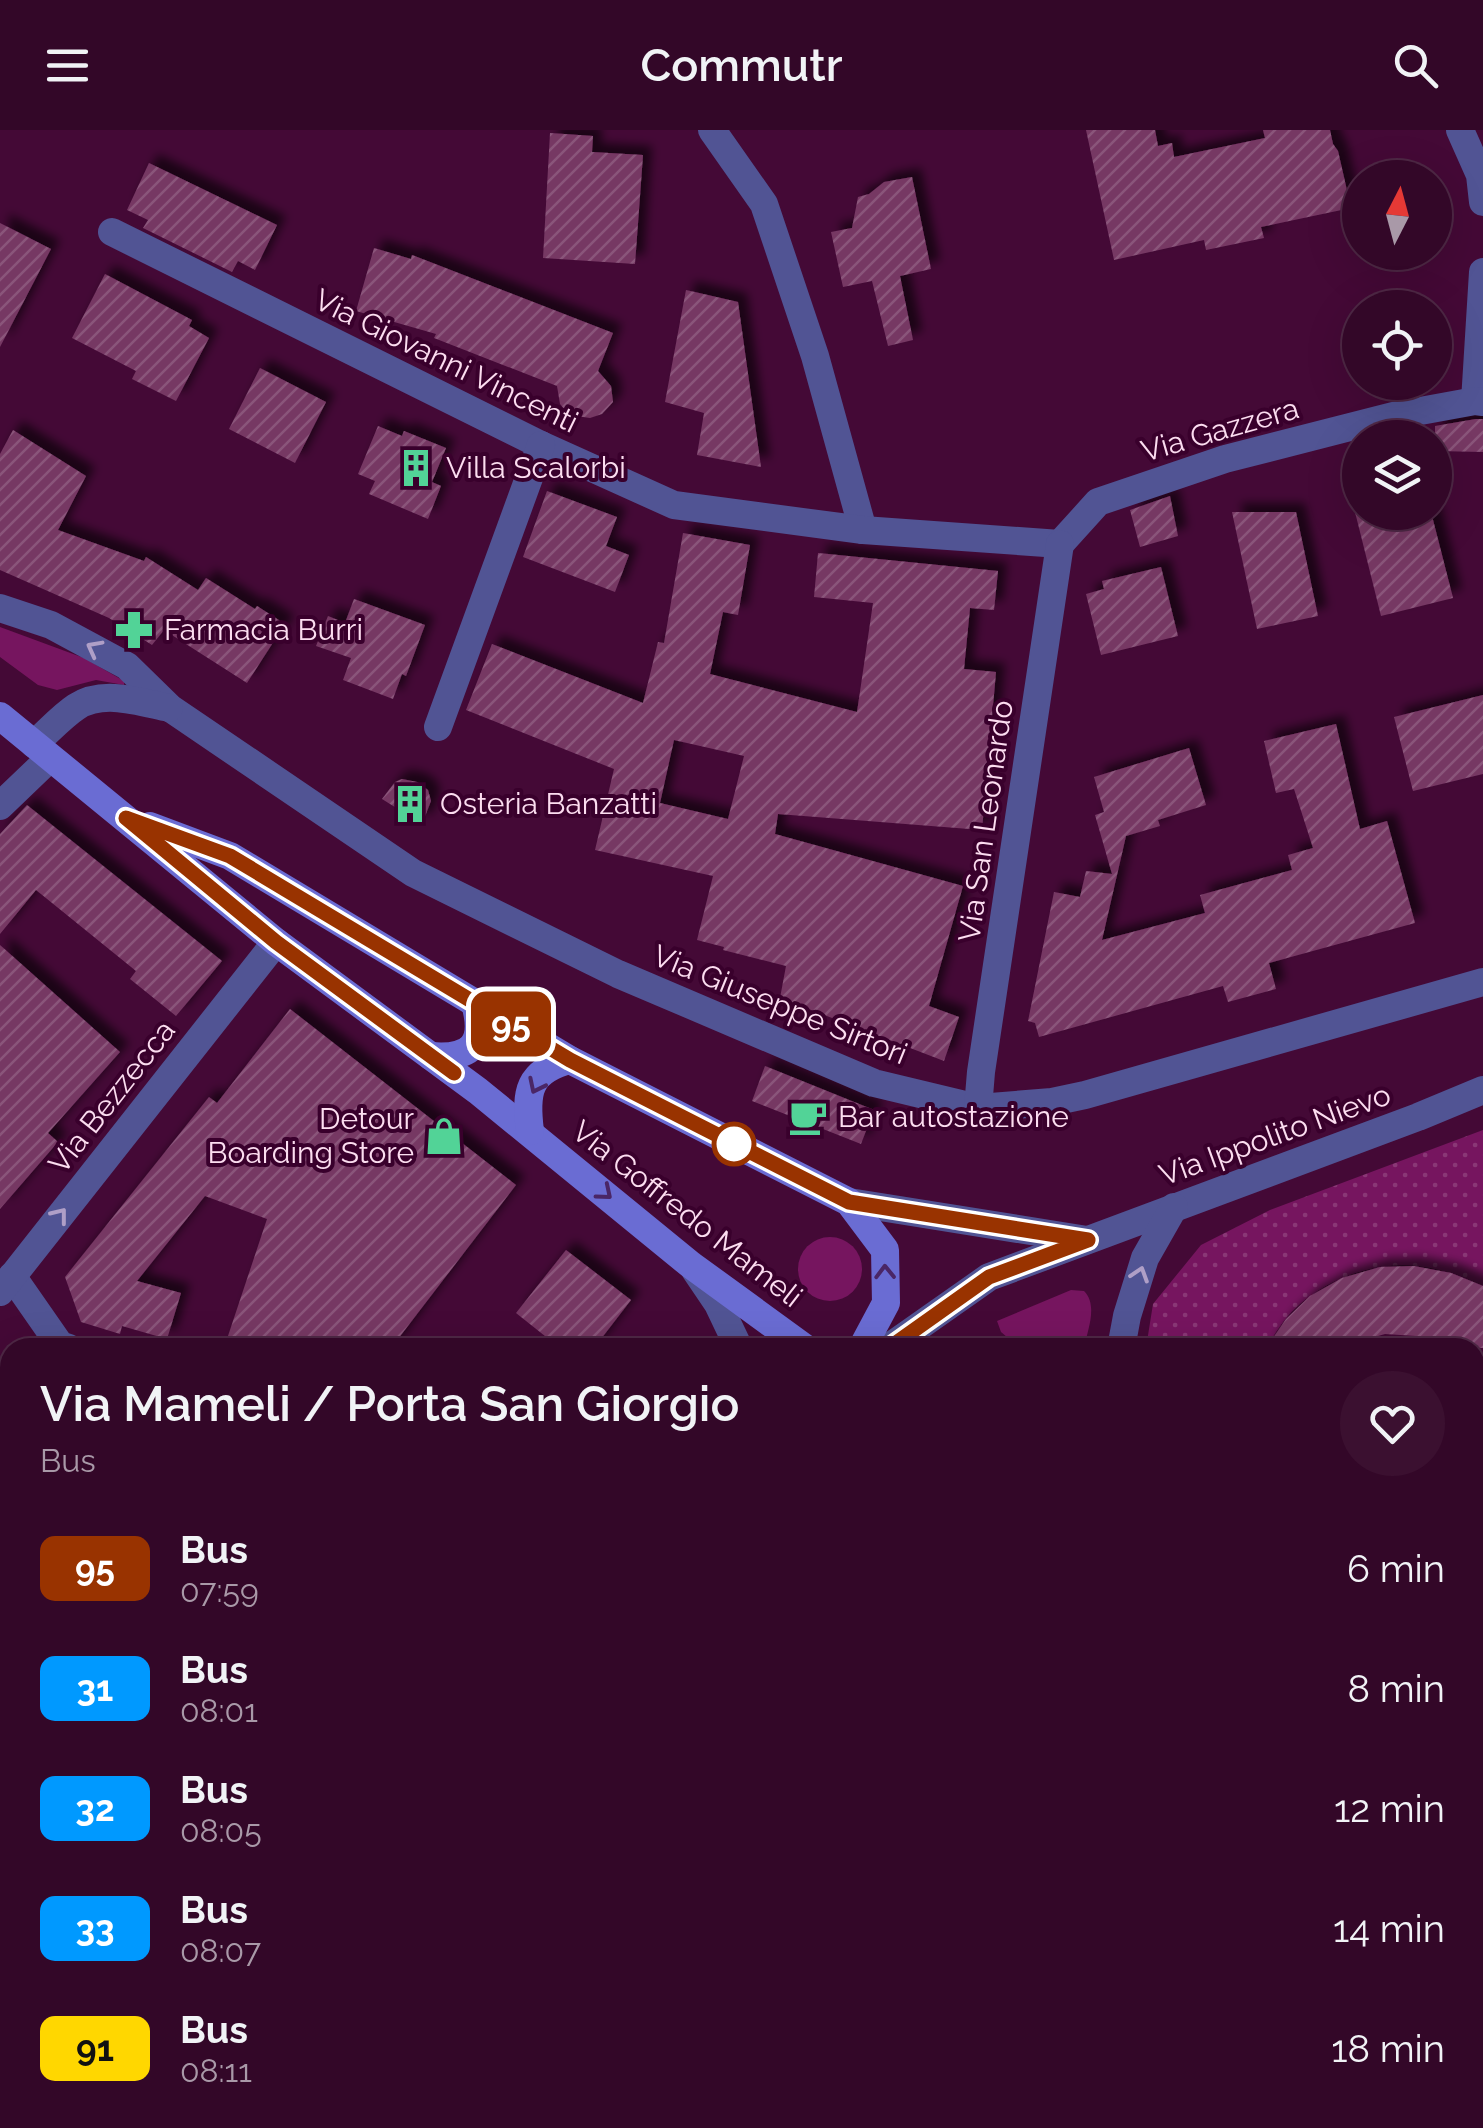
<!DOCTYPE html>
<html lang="it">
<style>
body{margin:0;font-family:Raleway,sans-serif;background:#3b1030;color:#f1f3f6;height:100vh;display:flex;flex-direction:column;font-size:38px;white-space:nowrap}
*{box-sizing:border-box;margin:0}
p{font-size:32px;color:#a999a8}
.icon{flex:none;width:55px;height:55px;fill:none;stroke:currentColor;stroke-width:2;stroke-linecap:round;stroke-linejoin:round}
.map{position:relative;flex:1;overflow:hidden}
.panel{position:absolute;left:0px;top:1208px;width:1485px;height:792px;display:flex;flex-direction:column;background:#330728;border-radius:30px 30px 0 0;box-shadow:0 10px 40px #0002,0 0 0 2px #4e2845}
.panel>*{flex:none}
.badge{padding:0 20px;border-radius:15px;font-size:35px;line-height:65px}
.needle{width:65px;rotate:6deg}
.controls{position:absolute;left:1342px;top:30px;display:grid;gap:20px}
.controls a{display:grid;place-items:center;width:110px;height:110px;border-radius:50%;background:#330728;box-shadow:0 10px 40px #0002,0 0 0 2px #4e2845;font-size:50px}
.map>.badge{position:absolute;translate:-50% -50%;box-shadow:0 0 0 5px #fff}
.round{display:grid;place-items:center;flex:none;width:105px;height:105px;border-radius:52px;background:#3b1030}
.headline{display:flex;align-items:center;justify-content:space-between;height:170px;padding:0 40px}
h1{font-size:48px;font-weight:600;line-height:75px}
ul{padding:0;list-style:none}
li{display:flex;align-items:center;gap:30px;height:120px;padding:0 40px}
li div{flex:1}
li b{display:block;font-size:38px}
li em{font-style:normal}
li .badge{min-width:110px;font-weight:700;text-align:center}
header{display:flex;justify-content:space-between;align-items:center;height:130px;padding:0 40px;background:#330728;font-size:45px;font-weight:600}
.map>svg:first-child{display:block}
.grass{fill:#76155f}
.park{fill:url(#park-dots)}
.building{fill:url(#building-hatch);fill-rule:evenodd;filter:url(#shadow)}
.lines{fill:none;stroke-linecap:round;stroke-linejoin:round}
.minor{stroke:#515494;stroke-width:28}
.tertiary{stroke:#515494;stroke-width:28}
.secondary{stroke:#6a6cd3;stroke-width:28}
.oneway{stroke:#af9fc7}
.oneway2{stroke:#4a2666}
.line-casing{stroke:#fff;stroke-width:22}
.line{stroke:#930;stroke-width:15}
.stop-dot{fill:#fff;stroke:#930;stroke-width:5}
.labels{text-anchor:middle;stroke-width:8;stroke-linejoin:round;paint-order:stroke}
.street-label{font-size:30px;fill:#fcddf0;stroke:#39002c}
.poi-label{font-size:30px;fill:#fcddf0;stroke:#39002c;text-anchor:start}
</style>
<header><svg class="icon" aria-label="menu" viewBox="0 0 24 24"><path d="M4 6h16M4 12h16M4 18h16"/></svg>Commutr<svg class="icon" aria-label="search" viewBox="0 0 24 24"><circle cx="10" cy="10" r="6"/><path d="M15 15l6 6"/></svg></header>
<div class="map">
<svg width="1483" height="1998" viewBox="0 0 1483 1998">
<defs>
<pattern id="park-dots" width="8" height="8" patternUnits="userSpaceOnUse" patternTransform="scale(2.5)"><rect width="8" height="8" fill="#76155f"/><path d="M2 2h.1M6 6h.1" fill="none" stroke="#8a3776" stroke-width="1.8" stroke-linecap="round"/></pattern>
<pattern id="building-hatch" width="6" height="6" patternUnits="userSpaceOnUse" patternTransform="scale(2.5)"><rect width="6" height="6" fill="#763864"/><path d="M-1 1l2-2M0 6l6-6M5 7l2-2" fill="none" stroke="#8a547a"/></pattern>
<filter id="shadow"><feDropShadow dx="9" dy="-9" stdDeviation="5" flood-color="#0009"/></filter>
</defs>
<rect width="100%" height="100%" fill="#440936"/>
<g class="grass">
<path d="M0,497L84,528L124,551V555L96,550L57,560L38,555L0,527Z"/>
<circle cx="830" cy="1139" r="32"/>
<path d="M1071,1160L1084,1161C1098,1175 1088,1199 1084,1217H1019L1001,1202L997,1191Z"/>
</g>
<g class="park">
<path d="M1483,1000V1156C1461,1147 1440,1138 1416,1136C1369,1131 1313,1154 1284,1191C1277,1200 1272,1209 1266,1217L1146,1218L1153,1174L1201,1115L1270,1080Z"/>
<path d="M647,1990H853L850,1998H647Z"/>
</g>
<g class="building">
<path d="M1086,0H1155L1158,16L1172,13L1174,27L1265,8L1263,0H1330L1333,14L1338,21L1351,78L1261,97L1264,108L1206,120L1204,110L1114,130Z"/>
<path d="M550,3L593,6L592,22L643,25L635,134L543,128Z"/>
<path d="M149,33L277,95L255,140L238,131L232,142L143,98L148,90L127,80Z"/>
<path d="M912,47L931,139L900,146L913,210L888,216L872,151L843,157L831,102L852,98L858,67L869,64L884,52Z"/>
<path d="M0,93L51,119L0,217Z"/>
<path d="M374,118L411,129L412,125L613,203L598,241L611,256L613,272L602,284L590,288L576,286L566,281L560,274L557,256L434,208L436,204L356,181Z"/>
<path d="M105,144L192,190L189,196L209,208L176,271L132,249L136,241L72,208Z"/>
<path d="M686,160L738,172L761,337L697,325L704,283L665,272Z"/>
<path d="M260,238L326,272L295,333L229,299Z"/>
<path d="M1476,289H1483V322L1435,321V296Z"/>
<path d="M378,296L402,306L404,301L446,318L432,352L441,356L428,389L369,364L375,351L358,344Z"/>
<path d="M13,300L86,346L58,400L144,431L146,427L198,460L206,448L255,479L257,476L285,494L247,553L164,500L152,515L109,488L0,440V324Z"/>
<path d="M547,361L617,387L606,416L629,425L615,462L523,427Z"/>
<path d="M1170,366L1178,406L1140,417L1130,380Z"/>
<path d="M1232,382H1296L1318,486L1257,499Z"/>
<path d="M1355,382H1431L1453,468L1381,486Z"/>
<path d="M683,403L750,415L738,485L723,482L710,544L857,582L873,473L814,467L818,423L998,441L994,480L970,478L964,539L996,542L982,700L778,684L775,704L963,756L929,876L959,887L944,931L780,868L786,836L723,820L724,817L697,810L713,746L595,720L614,639L466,580L492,514L643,573L658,512L664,513ZM674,610L744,626L728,689L660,673Z"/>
<path d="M1161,437L1178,506L1101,525L1086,464L1104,459L1102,451Z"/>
<path d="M354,469L425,495L406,546L402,544L393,569L343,550L351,528L316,516L328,486L345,493Z"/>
<path d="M1483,565V644L1413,661L1394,587Z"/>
<path d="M1336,594L1360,699L1387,691L1415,793L1269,833L1276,859L1228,872L1223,856L1039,907L1035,893L1028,891L1054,762L1080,767L1086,741L1112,744L1095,685L1104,682L1094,647L1189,618L1206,675L1158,690L1160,696L1126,706L1102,810L1205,783L1200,765L1292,740L1288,725L1313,718L1294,659L1276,663L1264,611Z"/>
<path d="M402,649L417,652L428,660L431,671L422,694L382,669L395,652Z"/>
<path d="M27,675L222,831L176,886L130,849L136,841L36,760L0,804V704Z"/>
<path d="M0,815L120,922L48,1003L58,1012L0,1079Z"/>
<path d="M290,879L516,1055L391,1218H224L267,1089L205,1066L137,1151L181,1163L167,1209L122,1196L120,1204L81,1192L65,1147L209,967L217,973Z"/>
<path d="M765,936L874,980L861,1014L752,971Z"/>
<path d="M566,1120L631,1170L594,1218H560L516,1183Z"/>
<path d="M1414,1136L1451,1143L1483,1156V1218H1439L1416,1206L1385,1204L1353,1213L1349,1218H1266L1286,1189L1310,1166L1342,1148L1380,1137Z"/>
</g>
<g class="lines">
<g class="minor">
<path d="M712,0L764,74L815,226L863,400"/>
<path d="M1460,0L1480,45L1483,72"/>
<path d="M112,102L541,315L674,375L863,400L1060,414"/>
<path d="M1475,271L1483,142"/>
<path d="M1060,414L1098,372L1225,329L1393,286L1475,271L1483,272"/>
<path d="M0,478L51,495L127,536L170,578L413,743L618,844L874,953L978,978L1052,972L1085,965L1483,852"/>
<path d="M438,597L541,315"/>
<path d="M34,614C47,603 61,587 76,577C103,559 140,572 169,578"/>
<path d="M0,676L50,628"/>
<path d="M978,978L981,942L1060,414"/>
<path d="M12,1146L60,1215L69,1218"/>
<path d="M0,1162L276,812"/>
<path d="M0,1613L10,1626"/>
<path d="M276,1990L282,1998"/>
</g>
<g class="tertiary">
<path d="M849,1072L1087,1110"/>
<path d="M695,1140L718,1174L739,1218"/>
<path d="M888,1218L989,1147L1418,987L1483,960"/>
<path d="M1121,1218L1127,1186L1145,1128L1174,1077"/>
<path d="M598,1990L599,1998"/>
<path d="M575,1998L579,1990"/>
</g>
<g class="secondary">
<path d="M0,586L276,812L478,961L691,1135L805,1218"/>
<path d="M150,696L230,726L570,930L849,1072L885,1120L886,1173L862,1218"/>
<path d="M431,926C472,929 486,914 475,873"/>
<path d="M530,1001C525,962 528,941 570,930"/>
<path d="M1475,1472L1483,1471"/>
</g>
</g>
<defs><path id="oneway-chevron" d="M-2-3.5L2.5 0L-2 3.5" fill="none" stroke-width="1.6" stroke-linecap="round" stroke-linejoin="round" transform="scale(2.5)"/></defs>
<g class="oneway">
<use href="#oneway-chevron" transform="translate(94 518) rotate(-152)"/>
<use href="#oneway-chevron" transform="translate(60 1085) rotate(-52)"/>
<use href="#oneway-chevron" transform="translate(1140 1144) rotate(-72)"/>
</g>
<g class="oneway2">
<use href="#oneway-chevron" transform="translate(536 956) rotate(116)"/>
<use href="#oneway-chevron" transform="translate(605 1063) rotate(40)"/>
<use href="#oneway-chevron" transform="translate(885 1142) rotate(-91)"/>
</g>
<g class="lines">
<g class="line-casing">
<path id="line" d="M454,943L276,812L126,688L230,726L570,930L849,1072L1088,1110L989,1147L889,1218"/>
</g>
<use href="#line" class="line"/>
</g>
<defs>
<g id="building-bare" transform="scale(3)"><path d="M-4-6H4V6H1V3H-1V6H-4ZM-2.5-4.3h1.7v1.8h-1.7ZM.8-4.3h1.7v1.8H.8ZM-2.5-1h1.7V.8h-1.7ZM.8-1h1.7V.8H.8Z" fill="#52d397" stroke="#39002c" stroke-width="2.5" paint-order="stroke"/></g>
<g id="pharmacy-bare" transform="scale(3)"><path d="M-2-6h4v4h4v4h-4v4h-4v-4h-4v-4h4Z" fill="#52d397" stroke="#39002c" stroke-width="2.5" paint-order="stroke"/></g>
<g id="cafe-bare" transform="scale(3)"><path d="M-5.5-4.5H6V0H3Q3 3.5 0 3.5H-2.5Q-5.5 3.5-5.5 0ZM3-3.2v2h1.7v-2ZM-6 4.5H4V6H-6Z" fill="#52d397" stroke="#39002c" stroke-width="2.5" paint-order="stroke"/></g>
<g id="shop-bare" transform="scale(3)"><path d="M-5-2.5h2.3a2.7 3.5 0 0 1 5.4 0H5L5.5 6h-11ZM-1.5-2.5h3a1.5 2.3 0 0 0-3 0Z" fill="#52d397" stroke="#39002c" stroke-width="2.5" paint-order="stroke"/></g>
</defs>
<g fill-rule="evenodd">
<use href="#building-bare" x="416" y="338"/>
<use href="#pharmacy-bare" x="134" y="500"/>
<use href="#building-bare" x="410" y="674"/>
<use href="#cafe-bare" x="808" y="987"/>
<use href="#shop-bare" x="444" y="1006"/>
</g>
<circle class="stop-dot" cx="734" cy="1014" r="20"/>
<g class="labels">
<g class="street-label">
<text transform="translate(446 231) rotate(26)" y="10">Via Giovanni Vincenti</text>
<text transform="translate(1220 300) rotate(-16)" y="10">Via Gazzera</text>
<text transform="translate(986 691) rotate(-82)" y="10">Via San Leonardo</text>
<text transform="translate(780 875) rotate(22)" y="10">Via Giuseppe Sirtori</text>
<text transform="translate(112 967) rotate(-52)" y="10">Via Bezzecca</text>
<text transform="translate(1275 1005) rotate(-20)" y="10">Via Ippolito Nievo</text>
<text transform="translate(687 1084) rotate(38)" y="10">Via Goffredo Mameli</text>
</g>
<g class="poi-label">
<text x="446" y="348">Villa Scalorbi</text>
<text x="164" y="510">Farmacia Burri</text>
<text x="440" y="684">Osteria Banzatti</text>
<text x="838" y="997">Bar autostazione</text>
<text x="414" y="999" text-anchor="end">Detour<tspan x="414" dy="34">Boarding Store</tspan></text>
</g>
</g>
</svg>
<div class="controls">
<a><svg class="needle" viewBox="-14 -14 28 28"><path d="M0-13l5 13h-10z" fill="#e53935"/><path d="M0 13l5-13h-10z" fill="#a999a8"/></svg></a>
<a><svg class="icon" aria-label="locate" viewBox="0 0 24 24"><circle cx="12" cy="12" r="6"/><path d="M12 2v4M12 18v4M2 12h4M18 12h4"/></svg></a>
<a><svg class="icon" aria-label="layers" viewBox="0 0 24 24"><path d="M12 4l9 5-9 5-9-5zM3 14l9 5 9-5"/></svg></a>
</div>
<b class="badge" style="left:511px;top:894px;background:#930;color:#fff">95</b>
<section class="panel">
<div class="headline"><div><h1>Via Mameli / Porta San Giorgio</h1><p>Bus</p></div><a class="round"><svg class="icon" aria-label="heart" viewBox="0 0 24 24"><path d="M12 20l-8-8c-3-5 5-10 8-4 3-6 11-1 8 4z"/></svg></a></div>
<ul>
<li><span class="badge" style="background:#930;color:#fff">95</span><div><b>Bus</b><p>07:59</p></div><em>6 min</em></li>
<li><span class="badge" style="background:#09f;color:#fff">31</span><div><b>Bus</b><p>08:01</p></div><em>8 min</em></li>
<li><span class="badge" style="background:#09f;color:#fff">32</span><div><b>Bus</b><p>08:05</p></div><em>12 min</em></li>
<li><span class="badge" style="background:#09f;color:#fff">33</span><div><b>Bus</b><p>08:07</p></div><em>14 min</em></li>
<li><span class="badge" style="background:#ffd700;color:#111">91</span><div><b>Bus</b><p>08:11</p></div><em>18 min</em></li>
</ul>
</section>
</div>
